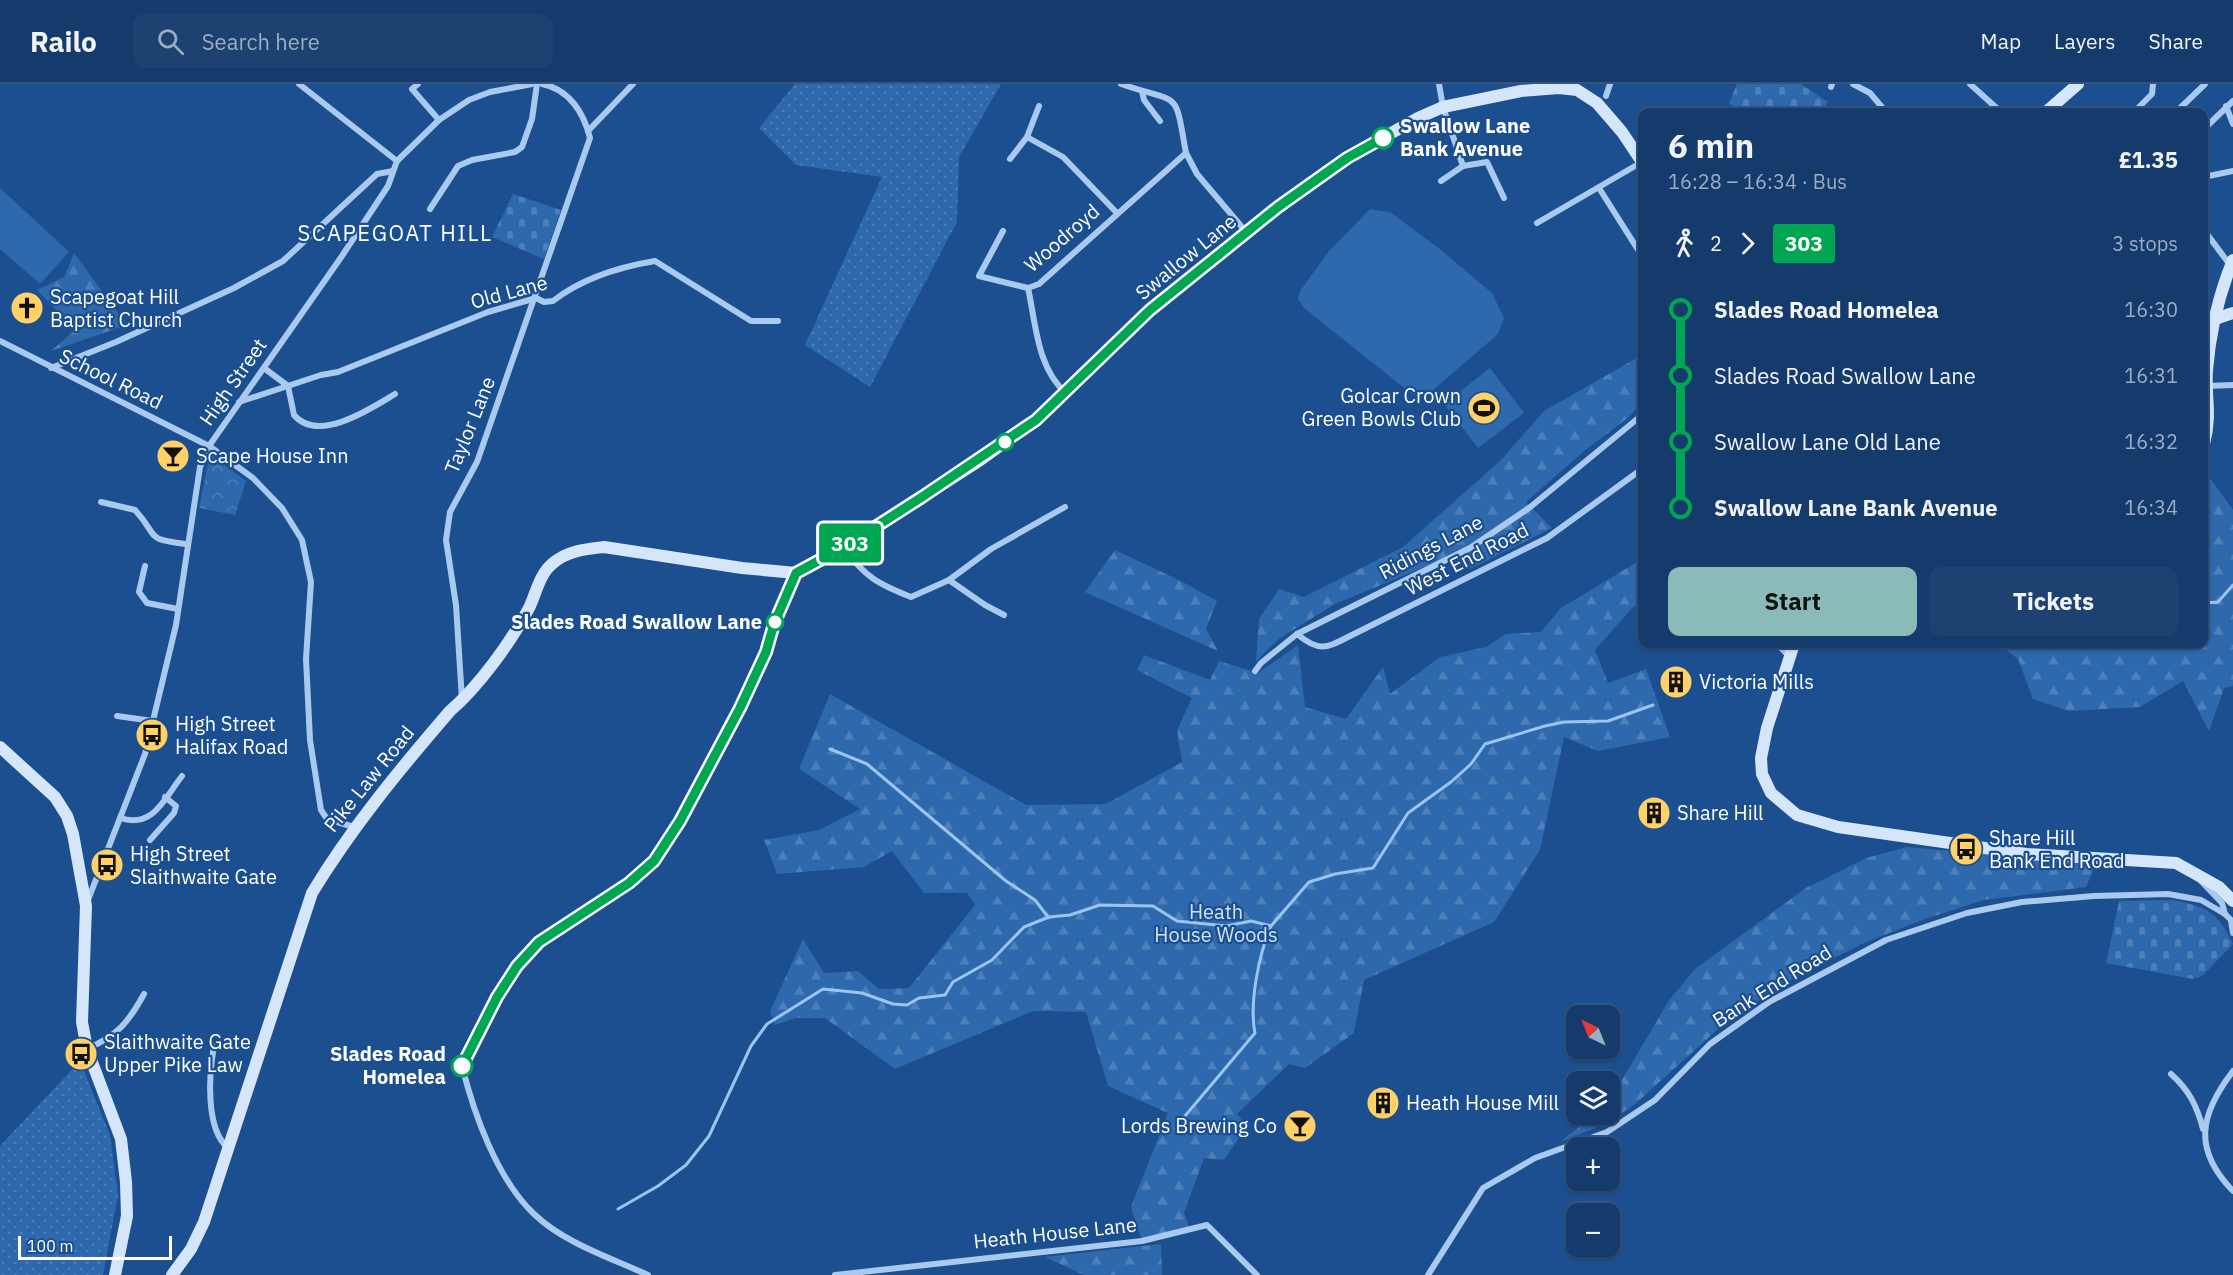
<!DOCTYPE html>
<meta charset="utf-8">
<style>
body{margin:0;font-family:"IBM Plex Sans",sans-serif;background:#1d4271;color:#f1f3f6;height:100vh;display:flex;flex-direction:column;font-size:22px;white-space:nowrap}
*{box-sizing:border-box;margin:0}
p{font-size:20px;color:#9dadc1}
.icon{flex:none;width:33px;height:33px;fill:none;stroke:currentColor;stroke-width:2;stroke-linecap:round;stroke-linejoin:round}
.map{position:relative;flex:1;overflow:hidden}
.panel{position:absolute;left:1638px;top:24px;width:570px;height:540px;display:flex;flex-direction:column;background:#143b6b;border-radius:12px;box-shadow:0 2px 4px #0004,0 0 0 2px #33557e}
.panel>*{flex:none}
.badge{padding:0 12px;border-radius:4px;font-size:21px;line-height:39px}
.needle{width:39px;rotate:317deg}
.fabs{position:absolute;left:1566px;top:921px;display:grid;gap:12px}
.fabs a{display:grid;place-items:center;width:54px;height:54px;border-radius:12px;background:#143b6b;box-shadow:0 2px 4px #0004,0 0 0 2px #33557e;font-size:30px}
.scale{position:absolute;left:18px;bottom:15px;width:154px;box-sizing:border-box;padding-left:6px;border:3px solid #fff;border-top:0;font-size:16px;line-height:21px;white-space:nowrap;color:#fff;-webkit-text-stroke:4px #1b4f8f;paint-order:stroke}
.map>.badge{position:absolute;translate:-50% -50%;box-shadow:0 0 0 3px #fff}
.legs{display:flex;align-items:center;gap:9px;height:66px;padding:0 30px;font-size:20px}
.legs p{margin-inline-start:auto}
.headline{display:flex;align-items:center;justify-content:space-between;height:102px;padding:0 30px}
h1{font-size:33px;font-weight:800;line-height:45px}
.primary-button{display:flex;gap:12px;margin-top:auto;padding:12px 30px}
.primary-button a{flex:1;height:69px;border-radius:12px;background:#8bbbb9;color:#111;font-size:24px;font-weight:800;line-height:69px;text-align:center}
.primary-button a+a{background:#1d4271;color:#f1f3f6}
ul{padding:0 30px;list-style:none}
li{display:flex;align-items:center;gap:21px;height:66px;font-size:22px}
li i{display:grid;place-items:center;width:9px;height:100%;margin:0 8px;background:currentColor}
li i::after{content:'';width:15px;height:15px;margin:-8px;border:4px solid;border-radius:50%;background:#143b6b}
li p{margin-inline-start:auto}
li:first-child i{background:linear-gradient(#0000 50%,currentColor 0)}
li:last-child i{background:linear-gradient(currentColor 50%,#0000 0)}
header{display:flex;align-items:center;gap:36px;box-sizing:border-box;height:84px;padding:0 30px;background:#143b6b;border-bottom:2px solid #33557e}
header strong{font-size:28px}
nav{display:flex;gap:33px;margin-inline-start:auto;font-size:21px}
.search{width:420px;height:54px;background:#1d4271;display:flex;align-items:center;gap:15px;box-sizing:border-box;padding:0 21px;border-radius:12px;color:#9dadc1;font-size:22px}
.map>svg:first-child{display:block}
.grass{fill:url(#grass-dots)}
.forest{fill:url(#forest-firs)}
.cemetery{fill:url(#cemetery-stones)}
.park{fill:url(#park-crowns)}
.pitch{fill:#2e69ad}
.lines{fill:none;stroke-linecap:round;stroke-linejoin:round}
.stream{stroke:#9cc4f0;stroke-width:3}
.street{stroke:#a9c9ee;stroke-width:6}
.secondary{stroke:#d6e6fa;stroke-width:12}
.line-1-casing{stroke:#fff;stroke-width:14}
.line-1{stroke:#00a651;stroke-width:9}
.stop-1-dot{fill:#fff;stroke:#00a651;stroke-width:3}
.labels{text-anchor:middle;stroke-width:4.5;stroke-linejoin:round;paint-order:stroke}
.stop-label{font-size:20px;font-weight:bold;fill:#fff;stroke:#1b4f8f;text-anchor:end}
.street-label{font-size:20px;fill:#fff;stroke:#1b4f8f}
.poi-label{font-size:20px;fill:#fff;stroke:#1b4f8f;text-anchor:start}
.park-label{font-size:20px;fill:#cfe3fa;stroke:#1b4f8f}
.quarter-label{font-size:22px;letter-spacing:1.5px;fill:#fff;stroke:#1b4f8f}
</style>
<header>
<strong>Railo</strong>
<div class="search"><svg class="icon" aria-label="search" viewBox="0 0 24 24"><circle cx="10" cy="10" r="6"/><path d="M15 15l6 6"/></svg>Search here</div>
<nav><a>Map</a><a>Layers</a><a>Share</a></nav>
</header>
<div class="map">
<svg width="2233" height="1191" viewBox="0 0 2233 1191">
<defs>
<pattern id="grass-dots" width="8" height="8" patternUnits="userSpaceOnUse" patternTransform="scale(1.5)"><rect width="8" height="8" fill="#2e69ad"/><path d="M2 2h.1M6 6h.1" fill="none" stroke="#4d80b9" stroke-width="1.8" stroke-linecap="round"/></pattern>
<pattern id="forest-firs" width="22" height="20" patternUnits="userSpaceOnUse" patternTransform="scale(1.5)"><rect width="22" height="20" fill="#2e69ad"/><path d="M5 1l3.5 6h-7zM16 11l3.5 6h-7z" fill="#4d80b9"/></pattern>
<pattern id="cemetery-stones" width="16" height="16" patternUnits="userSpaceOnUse" patternTransform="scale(1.5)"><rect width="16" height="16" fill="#2e69ad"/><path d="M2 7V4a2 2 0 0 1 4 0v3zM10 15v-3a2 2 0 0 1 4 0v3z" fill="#4d80b9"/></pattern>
<pattern id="park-crowns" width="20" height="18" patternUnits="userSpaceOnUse" patternTransform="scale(1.5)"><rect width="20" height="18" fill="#2e69ad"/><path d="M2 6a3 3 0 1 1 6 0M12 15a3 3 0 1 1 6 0" fill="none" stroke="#4d80b9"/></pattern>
</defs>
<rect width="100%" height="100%" fill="#1b4f8f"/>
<g class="grass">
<path d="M795,0H1001L959,73L957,138L870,303L805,261L882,93L796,81L759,44Z"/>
<path d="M80,977L110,1051L118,1111L103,1191H0V1062Z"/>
</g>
<g class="forest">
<path d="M74,169L127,241L51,267L75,246L37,206L64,193Z"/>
<path d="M1642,271V317L1629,333L1583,368L1526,418L1552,444L1470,485L1446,474L1335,520L1280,554L1256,577L1259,535L1279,505L1304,513L1403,463L1501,376L1544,327Z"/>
<path d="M2204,386L2233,426V602L2224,604L2209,647L2183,597L2140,623L2069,627L2033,615L2018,575L1998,560H2204Z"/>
<path d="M1115,466L1179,496L1217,517L1206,545L1218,567L1085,508Z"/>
<path d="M1642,475V518L1632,524L1595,566L1608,599L1646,585L1670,653L1598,667L1564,653L1540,766L1494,838L1364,896L1354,949L1305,984L1289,980L1237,1030L1247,1042L1224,1076L1204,1074L1184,1129L1189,1143L1142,1157L1131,1123L1168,1029L1108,1002L1086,928L1033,927L895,985L825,934H795L775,941L770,927L803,855L824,889L858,887L879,905L909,904L975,821L967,809H924L892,767L864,783L777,790L764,756L819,746L860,725L799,685L830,610L1026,721L1106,720L1182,678L1177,646L1192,614L1137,586L1144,571L1210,596L1219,577L1258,589L1298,561L1305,623L1346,635L1383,583L1390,610L1440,573L1486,563L1506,550L1541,548L1561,524Z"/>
<path d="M1907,763L2096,780L2086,803L1984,816L1925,835L1866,858L1794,894L1727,937L1634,1021L1605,1040L1560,1058L1594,1031L1610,1030V1016L1670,915L1696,884L1806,804L1866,774Z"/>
<path d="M1161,1160L1162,1191H1084L1045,1173Z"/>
</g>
<g class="cemetery">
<path d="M1737,0H1801L1828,18L1822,28H1740L1729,19Z"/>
<path d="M513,110L561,126L544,175L492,153Z"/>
<path d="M2171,816C2205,822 2218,827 2233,860L2202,892L2193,895L2106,879L2119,817Z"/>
</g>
<path class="park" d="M210,370L246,397L235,431L199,424Z"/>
<g class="pitch">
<path d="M0,104L69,168L40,200L0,165Z"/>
<path d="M1370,125L1390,128L1441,166L1492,209L1504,234L1498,250L1426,312L1413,311L1304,224L1298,215L1300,207L1329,167Z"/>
<path d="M1490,284L1524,329L1478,364L1444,320Z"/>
</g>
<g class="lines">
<g class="stream">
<path d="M2204,519L2218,518L2233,501"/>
<path d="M830,665L867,680L1006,797L1035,816L1048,833"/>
<path d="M1185,1032L1255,949C1249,919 1259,870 1271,842"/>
<path d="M618,1125L658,1102L686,1081L709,1052L751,962L767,940L823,905L862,909L893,920L907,921L919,914L945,911L953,898L992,876L1024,843L1049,833L1070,831L1100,821L1153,822L1177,837L1226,842L1251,837L1271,842L1309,798L1335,790L1373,784L1408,729L1451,698L1471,680L1485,660L1545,642L1564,638L1608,637L1653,621"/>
</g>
<g class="street">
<path d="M299,0L397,77"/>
<path d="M418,0L412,5L439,36"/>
<path d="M1439,0L1443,23L1463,82L1441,97"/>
<path d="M1853,0L1870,9L1886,28"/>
<path d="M1970,0L2001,28"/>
<path d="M1831,3L1832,0"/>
<path d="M1142,7L1144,16L1160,37"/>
<path d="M1606,12L1610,0"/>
<path d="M1039,22L1027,53L1063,73L1117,129"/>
<path d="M2226,22L2233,40"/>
<path d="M2134,28L2152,10L2153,0"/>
<path d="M2176,28L2205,0"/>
<path d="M2204,45L2233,17"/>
<path d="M588,47L633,0"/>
<path d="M1186,69L1197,90L1247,149"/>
<path d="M1010,75L1027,53"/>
<path d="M1463,82L1487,78L1504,114"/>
<path d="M2204,93L2233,87"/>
<path d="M1599,104L1642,172"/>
<path d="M430,125L458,82L472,76L515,68L522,63L532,35L537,0"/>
<path d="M1537,139L1642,78"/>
<path d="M2204,146L2230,181"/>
<path d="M1003,147L979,192L1028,204C1036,240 1037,284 1066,309"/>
<path d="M1028,204L1039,200L1186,69C1174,2 1181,21 1121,0"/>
<path d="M0,257L209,362L253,394L282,424L302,456L311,498L306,575L310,656L321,726L327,735L354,743"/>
<path d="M51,284L116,258L234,204L283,177L377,90L393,87"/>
<path d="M264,284L288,302L294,331C318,360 372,324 395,310"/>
<path d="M2207,302L2233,301"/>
<path d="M239,318L321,291L338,288L488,228L536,214L544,218L553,217C581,195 619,183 655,177L751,237H778"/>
<path d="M101,418L135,426C160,453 143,455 186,460"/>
<path d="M844,464C865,493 878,500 911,513L949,496L991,465L1065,423"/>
<path d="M145,482L139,508L147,519L178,525"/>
<path d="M949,496L985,521L1004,531"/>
<path d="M1297,550C1321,570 1328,563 1354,550L1547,454L1642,385"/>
<path d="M1777,560L1790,573"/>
<path d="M1255,587L1261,579L1297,550L1470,464L1529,424L1642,331"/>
<path d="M462,616L456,521L446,456L450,428L477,378L590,54C584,29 569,5 542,0"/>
<path d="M117,632L153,637"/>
<path d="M120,734C153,745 164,715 182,692"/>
<path d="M150,756L174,729L176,722L165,713"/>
<path d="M2201,797L2222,819L2225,830L2233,838"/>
<path d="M88,816L145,670L176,541L200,383L209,362L342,172L388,102L397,77L439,36L469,16L490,8L532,0"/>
<path d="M2231,837L2233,849"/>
<path d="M214,962C209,989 205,1045 228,1064"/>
<path d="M87,965C118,951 128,939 144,910"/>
<path d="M2233,987C2200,1030 2192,1065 2233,1107"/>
<path d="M2171,990C2189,1006 2197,1022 2203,1045"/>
<path d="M648,1191C611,1174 564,1159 534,1130C497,1095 474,1030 462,982L497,913L517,882L539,858L629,799L654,777L680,737L740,624L766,568L774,540L796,489"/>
<path d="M835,1191L1142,1157L1207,1141L1257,1191"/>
<path d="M1428,1191L1483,1104L1535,1074L1607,1048L1655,1016L1710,960L1769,918L1886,856L1967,829L2022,818L2094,812L2168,810L2201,816L2225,830"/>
</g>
<g class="secondary">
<path d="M2046,28L2078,0"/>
<path d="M2215,235L2233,229"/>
<path d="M2204,360C2212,329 2205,314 2207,286C2210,249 2219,210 2233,176"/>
<path d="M1794,560L1767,644L1761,674L1762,690L1771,709L1797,731L1838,743L2027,770L2176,779L2219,803L2233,817"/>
<path d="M0,663L55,713L67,732L73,750L86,822L82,938L87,965L121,1055L126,1098L127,1132L115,1191"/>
<path d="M172,1191L191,1165L204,1138L312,809C352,743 400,685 450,627C479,602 511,558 529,524C536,510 539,491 552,480C566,467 586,465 604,463L742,484L796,489L844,463L979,377L1036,336L1150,226L1279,123L1347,74L1418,34L1443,23L1521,7L1559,4L1577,6L1597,19L1622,48L1642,78"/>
</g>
</g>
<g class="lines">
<g class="line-1-casing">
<path id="line-1" d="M462,982L497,913L517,882L539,858L629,799L654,777L680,737L740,624L766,568L774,540L796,489L844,463L922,413L1036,336L1150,226L1278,123L1347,74L1383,54"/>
</g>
<use href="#line-1" class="line-1"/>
</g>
<defs>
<g id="church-disc" transform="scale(1.725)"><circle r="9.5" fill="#ffd166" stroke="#1b4f8f"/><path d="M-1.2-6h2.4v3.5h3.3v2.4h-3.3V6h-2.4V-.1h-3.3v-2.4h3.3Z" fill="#111"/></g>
<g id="stadium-disc" transform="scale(1.725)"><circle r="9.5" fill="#ffd166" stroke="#1b4f8f"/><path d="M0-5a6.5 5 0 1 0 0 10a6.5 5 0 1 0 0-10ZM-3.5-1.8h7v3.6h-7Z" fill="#111"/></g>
<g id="bar-disc" transform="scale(1.725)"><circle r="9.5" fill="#ffd166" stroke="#1b4f8f"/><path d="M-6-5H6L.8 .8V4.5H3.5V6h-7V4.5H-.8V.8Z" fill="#111"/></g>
<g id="building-disc" transform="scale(1.725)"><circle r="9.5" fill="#ffd166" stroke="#1b4f8f"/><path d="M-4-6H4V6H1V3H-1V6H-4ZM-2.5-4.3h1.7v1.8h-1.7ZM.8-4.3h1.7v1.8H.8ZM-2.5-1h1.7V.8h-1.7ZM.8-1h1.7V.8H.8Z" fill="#111"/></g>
<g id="bus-disc" transform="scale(1.725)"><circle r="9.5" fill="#ffd166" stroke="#1b4f8f"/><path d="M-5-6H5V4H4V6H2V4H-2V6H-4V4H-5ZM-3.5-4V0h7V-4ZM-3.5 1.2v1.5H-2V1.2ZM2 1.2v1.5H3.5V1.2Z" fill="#111"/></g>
</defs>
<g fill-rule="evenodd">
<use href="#church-disc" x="27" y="224"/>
<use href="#stadium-disc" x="1484" y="324"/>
<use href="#bar-disc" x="173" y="372"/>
<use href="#building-disc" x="1676" y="598"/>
<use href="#bus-disc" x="152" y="651"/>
<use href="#building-disc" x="1654" y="729"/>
<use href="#bus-disc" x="1966" y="765"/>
<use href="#bus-disc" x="107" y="781"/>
<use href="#bus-disc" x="81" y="970"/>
<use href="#building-disc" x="1383" y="1019"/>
<use href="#bar-disc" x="1300" y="1042"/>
</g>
<g class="stop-1-dot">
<circle cx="1383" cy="54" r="10"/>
<circle cx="1005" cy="358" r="8"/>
<circle cx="775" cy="538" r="8"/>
<circle cx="462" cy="982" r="10"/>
</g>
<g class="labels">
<g class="stop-label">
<text x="1400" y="49" text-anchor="start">Swallow Lane<tspan x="1400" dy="23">Bank Avenue</tspan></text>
<text x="762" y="545">Slades Road Swallow Lane</text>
<text x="446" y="977">Slades Road<tspan x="446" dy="23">Homelea</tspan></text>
</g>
<g class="street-label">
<text transform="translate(1062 154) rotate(-41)" y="7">Woodroyd</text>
<text transform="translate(1186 173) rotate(-39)" y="7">Swallow Lane</text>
<text transform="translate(509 208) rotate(-15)" y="7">Old Lane</text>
<text transform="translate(111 295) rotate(26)" y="7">School Road</text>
<text transform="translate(233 298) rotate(-55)" y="7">High Street</text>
<text transform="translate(470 341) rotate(-68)" y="7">Taylor Lane</text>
<text transform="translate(1431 463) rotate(-28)" y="7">Ridings Lane</text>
<text transform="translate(1467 475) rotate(-27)" y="7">West End Road</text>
<text transform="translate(369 695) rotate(-51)" y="7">Pike Law Road</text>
<text transform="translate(1772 902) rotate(-32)" y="7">Bank End Road</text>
<text transform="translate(1055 1149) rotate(-6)" y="7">Heath House Lane</text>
</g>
<g class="poi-label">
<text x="50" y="220">Scapegoat Hill<tspan x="50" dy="23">Baptist Church</tspan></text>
<text x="1461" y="319" text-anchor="end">Golcar Crown<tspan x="1461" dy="23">Green Bowls Club</tspan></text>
<text x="196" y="379">Scape House Inn</text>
<text x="1699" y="605">Victoria Mills</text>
<text x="175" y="647">High Street<tspan x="175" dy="23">Halifax Road</tspan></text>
<text x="1677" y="736">Share Hill</text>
<text x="1989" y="761">Share Hill<tspan x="1989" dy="23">Bank End Road</tspan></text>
<text x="130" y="777">High Street<tspan x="130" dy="23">Slaithwaite Gate</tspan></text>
<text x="104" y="965">Slaithwaite Gate<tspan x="104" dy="23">Upper Pike Law</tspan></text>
<text x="1406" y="1026">Heath House Mill</text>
<text x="1277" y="1049" text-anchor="end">Lords Brewing Co</text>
</g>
<g class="park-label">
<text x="1216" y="835">Heath<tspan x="1216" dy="23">House Woods</tspan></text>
</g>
<g class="quarter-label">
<text x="395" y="157">SCAPEGOAT HILL</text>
</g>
</g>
</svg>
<div class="fabs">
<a><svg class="needle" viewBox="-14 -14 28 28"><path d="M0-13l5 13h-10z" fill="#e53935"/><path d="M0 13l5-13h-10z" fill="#9dadc1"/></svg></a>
<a><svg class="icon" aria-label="layers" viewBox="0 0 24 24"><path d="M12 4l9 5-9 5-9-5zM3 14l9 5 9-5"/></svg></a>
<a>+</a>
<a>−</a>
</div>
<div class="scale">100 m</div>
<b class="badge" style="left:850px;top:459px;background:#00a651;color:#fff">303</b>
<section class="panel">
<div class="headline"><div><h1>6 min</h1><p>16:28 – 16:34 · Bus</p></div><b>£1.35</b></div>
<div class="legs"><svg class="icon" aria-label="walk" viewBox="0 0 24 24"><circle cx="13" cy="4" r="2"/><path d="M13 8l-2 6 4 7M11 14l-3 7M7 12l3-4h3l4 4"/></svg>2<svg class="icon" aria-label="forward" viewBox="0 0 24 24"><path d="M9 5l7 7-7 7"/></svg><b class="badge" style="background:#00a651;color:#fff">303</b><p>3 stops</p></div>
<ul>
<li><i style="color:#00a651"></i><b>Slades Road Homelea</b><p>16:30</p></li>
<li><i style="color:#00a651"></i><span>Slades Road Swallow Lane</span><p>16:31</p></li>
<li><i style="color:#00a651"></i><span>Swallow Lane Old Lane</span><p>16:32</p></li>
<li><i style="color:#00a651"></i><b>Swallow Lane Bank Avenue</b><p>16:34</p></li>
</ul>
<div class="primary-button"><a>Start</a><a>Tickets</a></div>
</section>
</div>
